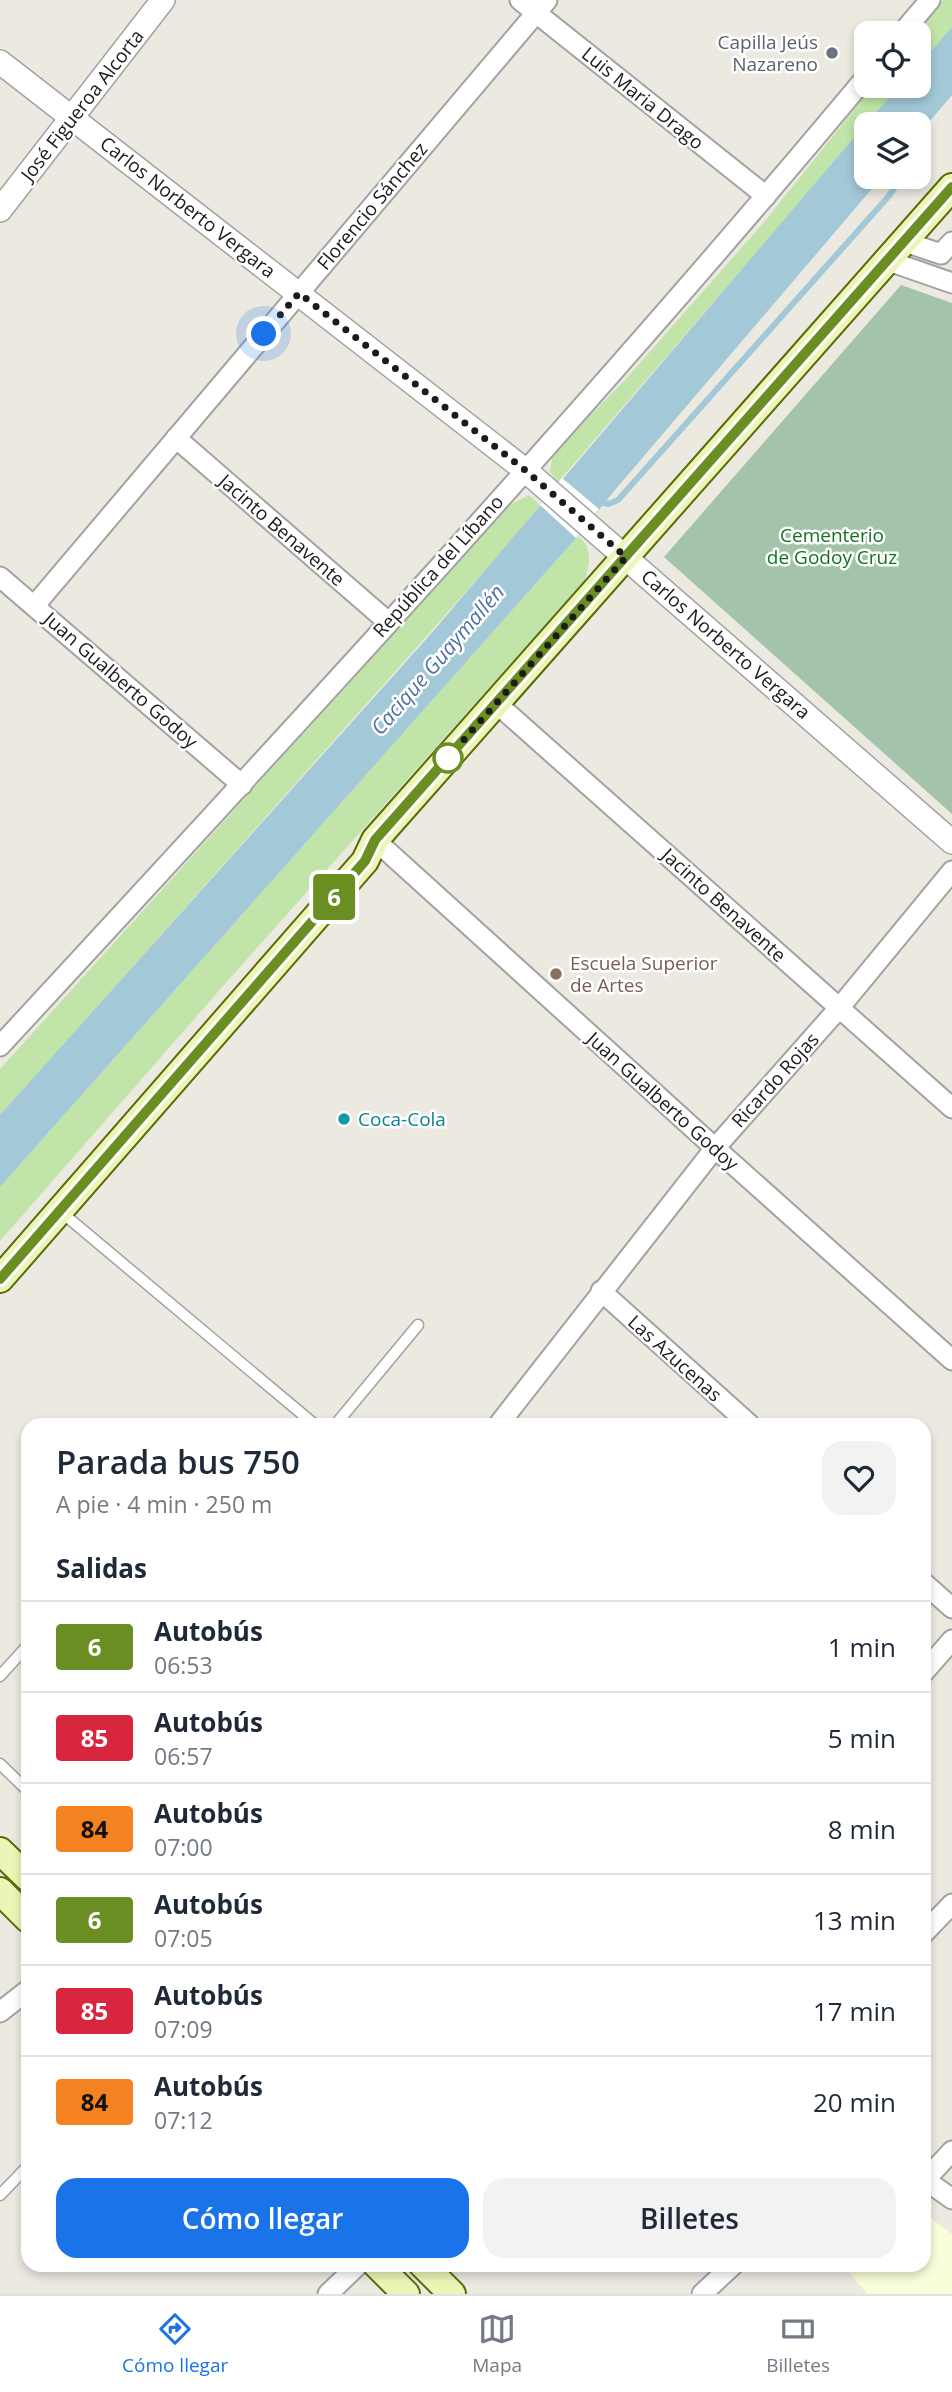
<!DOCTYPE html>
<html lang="es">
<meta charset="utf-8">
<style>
body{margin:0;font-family:"Open Sans",sans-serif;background:#f2f2f3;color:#1f2937;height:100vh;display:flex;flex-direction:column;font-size:26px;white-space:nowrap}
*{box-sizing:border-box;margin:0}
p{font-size:23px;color:#747a83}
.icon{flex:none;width:38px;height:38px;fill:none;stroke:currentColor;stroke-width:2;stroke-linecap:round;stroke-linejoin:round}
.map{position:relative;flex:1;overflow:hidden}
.side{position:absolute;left:21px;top:1418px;width:910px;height:854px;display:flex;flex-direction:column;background:#fff;border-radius:21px;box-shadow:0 4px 10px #0003}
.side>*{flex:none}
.badge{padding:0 14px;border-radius:5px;font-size:24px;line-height:46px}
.fabs{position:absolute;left:854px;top:21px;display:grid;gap:14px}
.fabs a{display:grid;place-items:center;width:77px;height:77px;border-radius:14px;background:#fff;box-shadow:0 4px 10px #0003;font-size:35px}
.you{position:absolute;width:35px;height:35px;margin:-18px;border:5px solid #fff;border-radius:50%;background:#1a73e8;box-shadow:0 0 0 10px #1a73e833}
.map>.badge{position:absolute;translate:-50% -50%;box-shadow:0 0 0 4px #fff}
h2{padding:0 35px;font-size:26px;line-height:63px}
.round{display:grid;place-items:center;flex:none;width:74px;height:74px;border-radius:21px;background:#f2f2f3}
.overview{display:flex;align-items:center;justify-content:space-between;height:119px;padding:0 35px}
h1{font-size:33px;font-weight:600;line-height:52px}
.primary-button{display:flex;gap:14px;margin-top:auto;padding:14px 35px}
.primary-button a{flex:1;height:80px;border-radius:21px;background:#1a73e8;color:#fff;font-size:28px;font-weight:600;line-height:80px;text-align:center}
.primary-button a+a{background:#f2f2f3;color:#1f2937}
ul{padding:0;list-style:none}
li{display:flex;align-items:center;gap:21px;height:91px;padding:0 35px;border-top:2px solid #e0e1e3}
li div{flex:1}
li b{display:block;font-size:26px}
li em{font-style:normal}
li .badge{min-width:77px;font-weight:700;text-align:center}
.tabs{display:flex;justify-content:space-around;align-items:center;height:98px;border-top:2px solid #e0e1e3;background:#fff;font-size:19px;color:#747a83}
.tabs a{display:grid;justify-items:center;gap:4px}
.tabs .active{color:#1a73e8}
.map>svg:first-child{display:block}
.education{fill:#fafdd9}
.grass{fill:#c1e5a8}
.cemetery{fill:#a3c4ab}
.water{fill:#a3c8d8}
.pier{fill:#fff}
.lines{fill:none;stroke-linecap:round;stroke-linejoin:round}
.stream{stroke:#a3c8d8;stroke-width:6}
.service-casing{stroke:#a2a2a2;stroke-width:13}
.minor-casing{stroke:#a2a2a2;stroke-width:23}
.tertiary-casing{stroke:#a2a2a2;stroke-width:26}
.secondary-casing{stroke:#586a0a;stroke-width:30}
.service{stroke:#fff;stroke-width:10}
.minor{stroke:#fff;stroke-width:19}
.tertiary{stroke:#fff;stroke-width:23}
.secondary{stroke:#edf5b6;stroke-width:26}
.line-casing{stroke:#fff;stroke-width:16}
.line{stroke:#6b8e23;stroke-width:10}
.walk{stroke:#1b1b1b;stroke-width:7;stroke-dasharray:0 12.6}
.worship-dot{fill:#6b7280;stroke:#fff;stroke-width:2.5}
.stop-dot{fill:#fff;stroke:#6b8e23;stroke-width:3.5}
.education-dot{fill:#8d6e63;stroke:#fff;stroke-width:2.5}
.culture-dot{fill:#0f9aa8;stroke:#fff;stroke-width:2.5}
.labels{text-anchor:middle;stroke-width:5;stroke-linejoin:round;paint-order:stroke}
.worship-label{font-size:19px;fill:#5b616d;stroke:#fff;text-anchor:end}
.street-label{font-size:19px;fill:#1b1b1b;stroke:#fff}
.park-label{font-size:19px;fill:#107221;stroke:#fff}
.education-label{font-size:19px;fill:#785e54;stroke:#fff;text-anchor:start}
.culture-label{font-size:19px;fill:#0d838f;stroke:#fff;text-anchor:start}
.water-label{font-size:21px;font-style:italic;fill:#4e72a5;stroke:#fff}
</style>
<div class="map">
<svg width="952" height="2294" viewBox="0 0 952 2294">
<rect width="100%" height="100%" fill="#ece9e1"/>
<path class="education" d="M924,2213L952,2234V2294H867L845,2267L848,2264H924Z"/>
<g class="grass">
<path d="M943,0H952V27L919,65V33H915Z"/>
<path d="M873,86H900L558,482L550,472L552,457L557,449L625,380L765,221Z"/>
<path d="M529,495L540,505L504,549L0,1116V1069L479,539L510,505Z"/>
<path d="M578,536C593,549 590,562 585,580L224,985L0,1241V1187Z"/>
</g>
<path class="cemetery" d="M901,285L952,303V814L664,557Z"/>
<path class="water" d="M952,27V95L919,134V124H866V177H882L615,490L578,536L0,1187V1115L429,636L869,120L900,86H919V65Z"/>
<path class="pier" d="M562,478L599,509L576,538L540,505Z"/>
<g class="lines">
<path class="stream" d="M597,501L608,504L618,500L888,197L902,177"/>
<g class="service-casing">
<g id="service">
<path d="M60,1211L314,1424"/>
<path d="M336,1424L418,1325"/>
<path d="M0,1676L28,1645"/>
<path d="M0,1764L28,1791"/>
<path d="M0,2195L28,2166"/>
</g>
</g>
<g class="minor-casing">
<g id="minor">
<path d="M520,0L766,196"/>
<path d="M902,33L930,0"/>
<path d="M902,241L941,254L952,242"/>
<path d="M886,260L952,283"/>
<path d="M176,438L388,622"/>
<path d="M0,577L242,785"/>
<path d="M35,605L547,0"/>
<path d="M496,703L952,1108"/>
<path d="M375,840L715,1148L952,1360"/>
<path d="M0,1046C294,728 589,409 866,77"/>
<path d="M601,1291L749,1424"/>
<path d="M499,1424L715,1148L840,1007L952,871"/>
<path d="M924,1583L952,1608"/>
<path d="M924,1672L952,1640"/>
<path d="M924,1933L952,1904"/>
<path d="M0,2012L28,1990"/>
<path d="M924,2179L952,2199"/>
<path d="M925,2180L952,2151"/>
<path d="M328,2294L359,2264"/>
<path d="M702,2294L734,2264"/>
</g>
</g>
<g class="tertiary-casing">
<g id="tertiary">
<path d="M0,62L525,470L952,842"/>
<path d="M0,210L163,0"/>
</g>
</g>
<g class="secondary-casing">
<g id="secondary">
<path d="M0,1279L365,861L375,840L952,187"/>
<path d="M0,1851L28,1878"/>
<path d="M0,1891L28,1919"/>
<path d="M376,2264L406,2294"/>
<path d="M422,2264L452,2294"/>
</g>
</g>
<use href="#service" class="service"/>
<use href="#minor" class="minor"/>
<use href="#tertiary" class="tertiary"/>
<use href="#secondary" class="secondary"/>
</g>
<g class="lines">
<g class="line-casing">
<path id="line" d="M0,1279L365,861L375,840L952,187"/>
</g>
<use href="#line" class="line"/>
<path class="walk" d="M264,334L299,293L525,470L626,557L444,762L448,758"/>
</g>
<circle class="worship-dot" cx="832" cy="53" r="7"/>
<circle class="stop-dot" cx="448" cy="758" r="14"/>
<circle class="education-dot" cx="556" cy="974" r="7"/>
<circle class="culture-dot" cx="344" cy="1119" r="7"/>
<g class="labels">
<g class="worship-label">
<text x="818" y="49">Capilla Jeús<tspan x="818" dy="22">Nazareno</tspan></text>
</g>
<g class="street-label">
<text transform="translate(643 98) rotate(39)" y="7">Luis Maria Drago</text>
<text transform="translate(82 105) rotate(-52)" y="7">José Figueroa Alcorta</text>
<text transform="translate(372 206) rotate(-50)" y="7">Florencio Sánchez</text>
<text transform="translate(188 207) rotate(38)" y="7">Carlos Norberto Vergara</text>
<text transform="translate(282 530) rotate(41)" y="7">Jacinto Benavente</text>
<text transform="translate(438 566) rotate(-48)" y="7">República del Líbano</text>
<text transform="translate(726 644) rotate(41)" y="7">Carlos Norberto Vergara</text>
<text transform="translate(121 680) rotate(41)" y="7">Juan Gualberto Godoy</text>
<text transform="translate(724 905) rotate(42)" y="7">Jacinto Benavente</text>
<text transform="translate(775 1080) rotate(-48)" y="7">Ricardo Rojas</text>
<text transform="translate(663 1101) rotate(42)" y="7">Juan Gualberto Godoy</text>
<text transform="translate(675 1358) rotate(42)" y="7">Las Azucenas</text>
</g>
<g class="park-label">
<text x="832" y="542">Cementerio<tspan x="832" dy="22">de Godoy Cruz</tspan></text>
</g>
<g class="education-label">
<text x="570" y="970">Escuela Superior<tspan x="570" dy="22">de Artes</tspan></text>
</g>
<g class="culture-label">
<text x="358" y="1126">Coca-Cola</text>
</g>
<g class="water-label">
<text transform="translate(438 660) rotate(-49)" y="7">Cacique Guaymallén</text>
</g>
</g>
</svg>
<div class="fabs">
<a><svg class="icon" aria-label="locate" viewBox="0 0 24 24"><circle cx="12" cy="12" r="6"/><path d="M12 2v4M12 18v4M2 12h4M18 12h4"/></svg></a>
<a><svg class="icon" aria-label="layers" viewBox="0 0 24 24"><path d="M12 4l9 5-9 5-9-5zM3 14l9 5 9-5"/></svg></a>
</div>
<div class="you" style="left:264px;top:334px"></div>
<b class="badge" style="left:334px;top:897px;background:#6b8e23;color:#fff">6</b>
<section class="side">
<div class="overview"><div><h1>Parada bus 750</h1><p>A pie · 4 min · 250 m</p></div><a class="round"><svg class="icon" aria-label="heart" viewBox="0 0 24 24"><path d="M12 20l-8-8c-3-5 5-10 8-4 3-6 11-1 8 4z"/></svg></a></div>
<h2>Salidas</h2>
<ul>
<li><span class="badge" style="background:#6b8e23;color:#fff">6</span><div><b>Autobús</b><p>06:53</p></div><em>1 min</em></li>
<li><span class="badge" style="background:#d7263d;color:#fff">85</span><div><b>Autobús</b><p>06:57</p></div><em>5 min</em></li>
<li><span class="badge" style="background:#f58220;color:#111">84</span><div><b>Autobús</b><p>07:00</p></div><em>8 min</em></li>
<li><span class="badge" style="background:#6b8e23;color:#fff">6</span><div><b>Autobús</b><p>07:05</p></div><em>13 min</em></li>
<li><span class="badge" style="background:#d7263d;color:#fff">85</span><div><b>Autobús</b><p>07:09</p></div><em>17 min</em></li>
<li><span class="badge" style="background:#f58220;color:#111">84</span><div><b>Autobús</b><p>07:12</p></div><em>20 min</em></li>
</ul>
<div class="primary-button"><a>Cómo llegar</a><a>Billetes</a></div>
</section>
</div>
<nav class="tabs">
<a class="active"><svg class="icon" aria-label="directions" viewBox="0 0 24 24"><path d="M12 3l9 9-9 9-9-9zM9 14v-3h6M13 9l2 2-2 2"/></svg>Cómo llegar</a>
<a><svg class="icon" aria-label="map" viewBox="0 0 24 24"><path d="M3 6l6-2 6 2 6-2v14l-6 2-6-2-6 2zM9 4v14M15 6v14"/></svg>Mapa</a>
<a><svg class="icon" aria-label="tickets" viewBox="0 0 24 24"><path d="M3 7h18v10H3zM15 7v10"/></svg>Billetes</a>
</nav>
